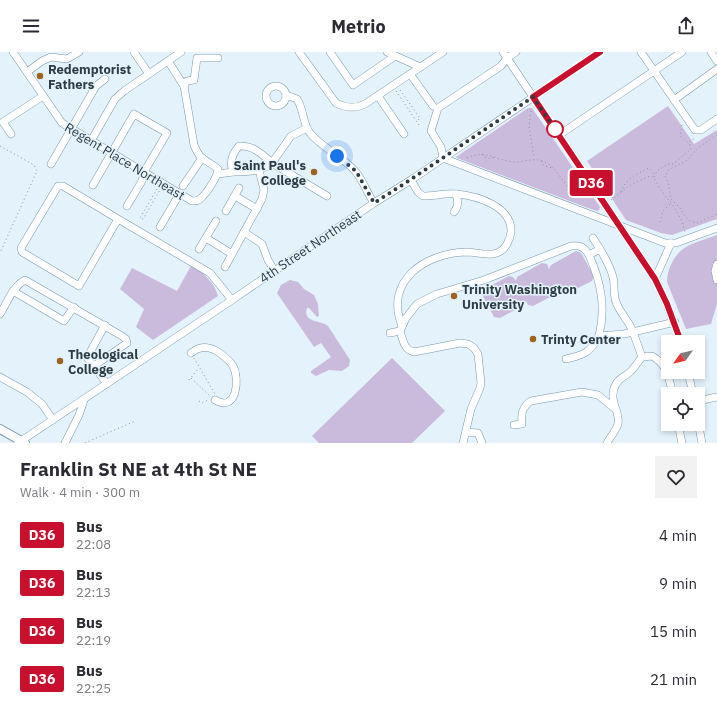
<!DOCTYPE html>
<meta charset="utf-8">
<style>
body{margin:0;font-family:"IBM Plex Sans",sans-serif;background:#f2f2f3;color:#2b2b33;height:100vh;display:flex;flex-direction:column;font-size:15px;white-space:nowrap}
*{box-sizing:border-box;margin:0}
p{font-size:13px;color:#7c7c81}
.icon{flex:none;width:22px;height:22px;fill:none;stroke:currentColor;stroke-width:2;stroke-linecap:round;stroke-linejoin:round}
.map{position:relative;height:391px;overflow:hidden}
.panel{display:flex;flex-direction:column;background:#fff;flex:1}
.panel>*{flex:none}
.badge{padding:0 8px;border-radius:3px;font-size:14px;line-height:26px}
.needle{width:26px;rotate:236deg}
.fabs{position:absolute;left:661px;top:283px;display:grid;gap:8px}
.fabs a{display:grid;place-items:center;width:44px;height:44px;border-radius:0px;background:#fff;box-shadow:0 2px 6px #0003;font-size:20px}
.you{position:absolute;width:20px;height:20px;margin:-10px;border:3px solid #fff;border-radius:50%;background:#1a73e8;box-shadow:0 0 0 6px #1a73e833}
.map>.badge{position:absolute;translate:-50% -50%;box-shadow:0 0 0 2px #fff}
.round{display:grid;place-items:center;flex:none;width:42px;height:42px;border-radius:0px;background:#f2f2f3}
.headline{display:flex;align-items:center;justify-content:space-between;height:68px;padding:0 20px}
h1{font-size:19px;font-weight:700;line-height:30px}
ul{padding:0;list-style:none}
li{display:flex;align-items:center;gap:12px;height:48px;padding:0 20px}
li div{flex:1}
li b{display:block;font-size:15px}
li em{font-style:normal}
li .badge{min-width:44px;font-weight:700;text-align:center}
header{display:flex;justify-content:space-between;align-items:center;height:52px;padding:0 20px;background:#fff;font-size:18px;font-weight:700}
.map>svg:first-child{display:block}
.green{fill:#cabbdd}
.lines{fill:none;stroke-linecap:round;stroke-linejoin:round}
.minor-casing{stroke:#7898ad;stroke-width:8}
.major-casing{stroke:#7898ad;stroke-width:10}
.path{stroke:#85939c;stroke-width:1;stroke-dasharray:1 3;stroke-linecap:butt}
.minor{stroke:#fff;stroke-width:7}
.major{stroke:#fff;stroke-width:8}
.line-casing{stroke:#fff;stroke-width:9}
.line{stroke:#c8102e;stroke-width:6}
.walk{stroke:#2e3c44;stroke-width:4;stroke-dasharray:0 7.2}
.poi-dot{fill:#9c6421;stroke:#e4f2fb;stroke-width:1.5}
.stop-dot{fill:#fff;stroke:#c8102e;stroke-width:2}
.labels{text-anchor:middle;stroke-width:3;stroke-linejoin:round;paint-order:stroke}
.poi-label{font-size:13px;font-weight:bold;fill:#2e3c44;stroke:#e4f2fb;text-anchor:start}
.street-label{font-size:13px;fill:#2e3c44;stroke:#e4f2fb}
</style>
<header><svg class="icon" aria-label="menu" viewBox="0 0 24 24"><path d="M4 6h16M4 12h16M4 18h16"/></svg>Metrio<svg class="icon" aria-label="share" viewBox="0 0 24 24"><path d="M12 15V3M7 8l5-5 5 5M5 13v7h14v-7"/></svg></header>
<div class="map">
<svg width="717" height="391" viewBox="0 0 717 391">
<rect width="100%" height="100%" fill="#e4f2fb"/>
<g class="green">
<path d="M668,54L694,92L717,78V167L672,183L661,181L626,168L587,109Z"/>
<path d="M528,56H532L600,155L599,158L597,159L588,156L457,106L456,105Z"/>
<path d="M717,183V252L711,272L686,277L667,230C667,225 668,220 670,215C679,192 696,191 717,183Z"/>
<path d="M576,199L581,201L594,224L592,229L566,242L561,240L559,237L558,241L533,254L528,253L526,249L524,253L500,266L494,265L482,242L484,237L509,224L513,225L516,229L517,225L542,211L547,212L549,217L551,213Z"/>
<path d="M192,212C203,222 214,229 218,244L153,288L136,275L144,257L120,237L132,216L177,239Z"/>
<path d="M290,228L298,230L304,237L314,243L318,252L319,264L317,265L309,256H307C302,271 321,268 328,274L350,308L349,314L342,319L329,318L316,324L311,321V319L331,305L321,291L314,295L277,241L281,233Z"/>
<path d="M392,306L445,359L412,391H319L312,384Z"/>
</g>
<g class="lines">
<g class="minor-casing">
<g id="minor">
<path d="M13,0L62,71L192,149C196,149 199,149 201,146C207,141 218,124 218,117C206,107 200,109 194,93L184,34L168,9"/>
<path d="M134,0L149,22"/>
<path d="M299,0L336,51C346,56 355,57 365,52L443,0"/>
<path d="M330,0L353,33L395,4"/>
<path d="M387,0L420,15"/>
<path d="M503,0L655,227L667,253L681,290"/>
<path d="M641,0L695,78H701L717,67"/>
<path d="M711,0L717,9"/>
<path d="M27,20L42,9L51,5L67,7L79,0"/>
<path d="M410,22L433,54"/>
<path d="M184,34L187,29L194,28L197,6H218"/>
<circle cx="276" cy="44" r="10"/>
<path d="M286,43L297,47C304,58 303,73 310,81C322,96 342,104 355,119C363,128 367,141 374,151"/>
<path d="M378,44L404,82"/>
<path d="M674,48L717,17"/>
<path d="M307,76L291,84L272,111C262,102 253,93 239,94C232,102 229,110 233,120C247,120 260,120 272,111L327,144"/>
<path d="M11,82L3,70L43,44"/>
<path d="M559,83L682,0"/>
<path d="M91,89L115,47L124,39L181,0"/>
<path d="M443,106L665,191H676L717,176"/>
<path d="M443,106L441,95L431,79L438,56L501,14L507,6L516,0"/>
<path d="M51,112L96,34L105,27"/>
<path d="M259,118L264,138L262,147L244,180L262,192L268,208L274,218"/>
<path d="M218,122L233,120"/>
<path d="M93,133L134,62L167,81L144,120L142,129L127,154"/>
<path d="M183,134L202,106"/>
<path d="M235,144L257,157"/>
<path d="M226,159L239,136"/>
<path d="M454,160C459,154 458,149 456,142"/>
<path d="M118,167L63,134H58L21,196L22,200L79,234L118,167L210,221L232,248"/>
<path d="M160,175L180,141"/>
<path d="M206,186L232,202"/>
<path d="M593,186C601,198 609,211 613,225C615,233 613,242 616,250C620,261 629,269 633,280L624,282L599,284C606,255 601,230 589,203L600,197"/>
<path d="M199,197L216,169"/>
<path d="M717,212L715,219L717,228"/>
<path d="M225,215L244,180"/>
<path d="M655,227L671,191"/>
<path d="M13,239L64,269L74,255"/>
<path d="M0,262C8,250 11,236 25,228L122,284L126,287L127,291L94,314L107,332"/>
<path d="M402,274C384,229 425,201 466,200C477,200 490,205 499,200C506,197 510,187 511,180C512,154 477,144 457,142C446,141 434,144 423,144L418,140L411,128"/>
<path d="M400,279C403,288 404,298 414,300L460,291L468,292L474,296L478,302L481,331L480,336L471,357L463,391"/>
<path d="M390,281L400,279L406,266L417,252L437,242L484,228L571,194C581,193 584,195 589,203"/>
<path d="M191,301C200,294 207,294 217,299C222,303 230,308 233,314C240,327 237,361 215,348"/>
<path d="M642,305L633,280L675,270"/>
<path d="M566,307C584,303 590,301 599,284"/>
<path d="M94,314L88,307V304L105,273"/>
<path d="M688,320L693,342"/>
<path d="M0,325L27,340L42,352L53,368"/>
<path d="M681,342L692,339"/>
<path d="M698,349L717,345"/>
<path d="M698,370L702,391"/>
<path d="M678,372L682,391"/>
<path d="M514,373L522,372C521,362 522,355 531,349L582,340L598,343L614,356"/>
<path d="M466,380L478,381L482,391"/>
<path d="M18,391L232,248L374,151L411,128L600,0"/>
<path d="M65,391L79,363L84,348"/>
<path d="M607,391C610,385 616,379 618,372C621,360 607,348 616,332C619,326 626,324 630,320C635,315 638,310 642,305L652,304C668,313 668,325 673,342"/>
</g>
</g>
<g class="major-casing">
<path id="major" d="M0,377L25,391"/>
</g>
<g class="path">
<path d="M400,38L420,66L417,69"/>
<path d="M396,39L419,73"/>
<path d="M531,59L529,74L534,106"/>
<path d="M682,73L680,84L688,91"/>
<path d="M717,83L699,95L686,109L668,118L665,124L669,134L671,147L680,156L685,164L690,169L698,171L717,162"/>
<path d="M0,94L34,113L37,119L0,201"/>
<path d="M482,102C486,107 490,107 495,105"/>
<path d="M467,106C488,97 496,109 515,110C526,110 534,105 545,110C561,117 566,146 587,142"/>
<path d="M541,109L544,114L553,116"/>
<path d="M654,125L657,119L668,112H673L691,97L689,90L695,86"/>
<path d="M157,137L140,166L143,167L160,138"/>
<path d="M621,140C626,126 637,122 649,116L654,122"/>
<path d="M611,148L632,132L650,124L654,126L660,137L674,155L682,169L685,180"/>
<path d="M660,170L663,159L671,151"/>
<path d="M194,306L215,342"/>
<path d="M191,326L210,344"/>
<path d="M189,328L199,316"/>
<path d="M199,349L202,351L208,348"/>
<path d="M85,391L135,369"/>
</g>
<use href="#minor" class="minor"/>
<use href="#major" class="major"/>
</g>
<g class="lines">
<g class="line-casing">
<path id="line" d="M600,0L533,45L655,227L667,252L681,290"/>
</g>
<use href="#line" class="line"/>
<path class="walk" d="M337,104L356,119L374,151L410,128L533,45L555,77"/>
</g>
<g class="poi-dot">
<circle cx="40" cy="24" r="4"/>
<circle cx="314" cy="120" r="4"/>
<circle cx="454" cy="244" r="4"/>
<circle cx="533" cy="287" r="4"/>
<circle cx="60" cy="309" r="4"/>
</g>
<circle class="stop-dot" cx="555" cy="77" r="8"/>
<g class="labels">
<g class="poi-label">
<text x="48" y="22">Redemptorist<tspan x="48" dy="15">Fathers</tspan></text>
<text x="306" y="118" text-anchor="end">Saint Paul's<tspan x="306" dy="15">College</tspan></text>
<text x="462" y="242">Trinity Washington<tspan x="462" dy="15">University</tspan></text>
<text x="541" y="292">Trinty Center</text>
<text x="68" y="307">Theological<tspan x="68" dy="15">College</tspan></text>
</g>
<g class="street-label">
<text transform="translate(125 109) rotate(31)" y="5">Regent Place Northeast</text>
<text transform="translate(310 194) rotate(-34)" y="5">4th Street Northeast</text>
</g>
</g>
</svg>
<div class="fabs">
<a><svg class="needle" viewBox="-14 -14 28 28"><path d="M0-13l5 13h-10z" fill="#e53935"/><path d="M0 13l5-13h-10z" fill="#7c7c81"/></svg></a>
<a><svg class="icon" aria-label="locate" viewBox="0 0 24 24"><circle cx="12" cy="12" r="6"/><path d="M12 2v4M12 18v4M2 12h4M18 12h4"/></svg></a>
</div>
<div class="you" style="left:337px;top:104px"></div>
<b class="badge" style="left:591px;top:131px;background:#c8102e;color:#fff">D36</b>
</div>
<section class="panel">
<div class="headline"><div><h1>Franklin St NE at 4th St NE</h1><p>Walk · 4 min · 300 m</p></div><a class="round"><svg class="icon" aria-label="heart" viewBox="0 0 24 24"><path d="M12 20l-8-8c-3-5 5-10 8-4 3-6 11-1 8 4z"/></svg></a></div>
<ul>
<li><span class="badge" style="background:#c8102e;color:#fff">D36</span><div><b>Bus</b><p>22:08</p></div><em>4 min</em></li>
<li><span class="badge" style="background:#c8102e;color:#fff">D36</span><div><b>Bus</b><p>22:13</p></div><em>9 min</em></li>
<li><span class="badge" style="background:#c8102e;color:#fff">D36</span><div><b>Bus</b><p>22:19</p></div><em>15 min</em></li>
<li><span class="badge" style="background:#c8102e;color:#fff">D36</span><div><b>Bus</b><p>22:25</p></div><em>21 min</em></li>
</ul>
</section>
